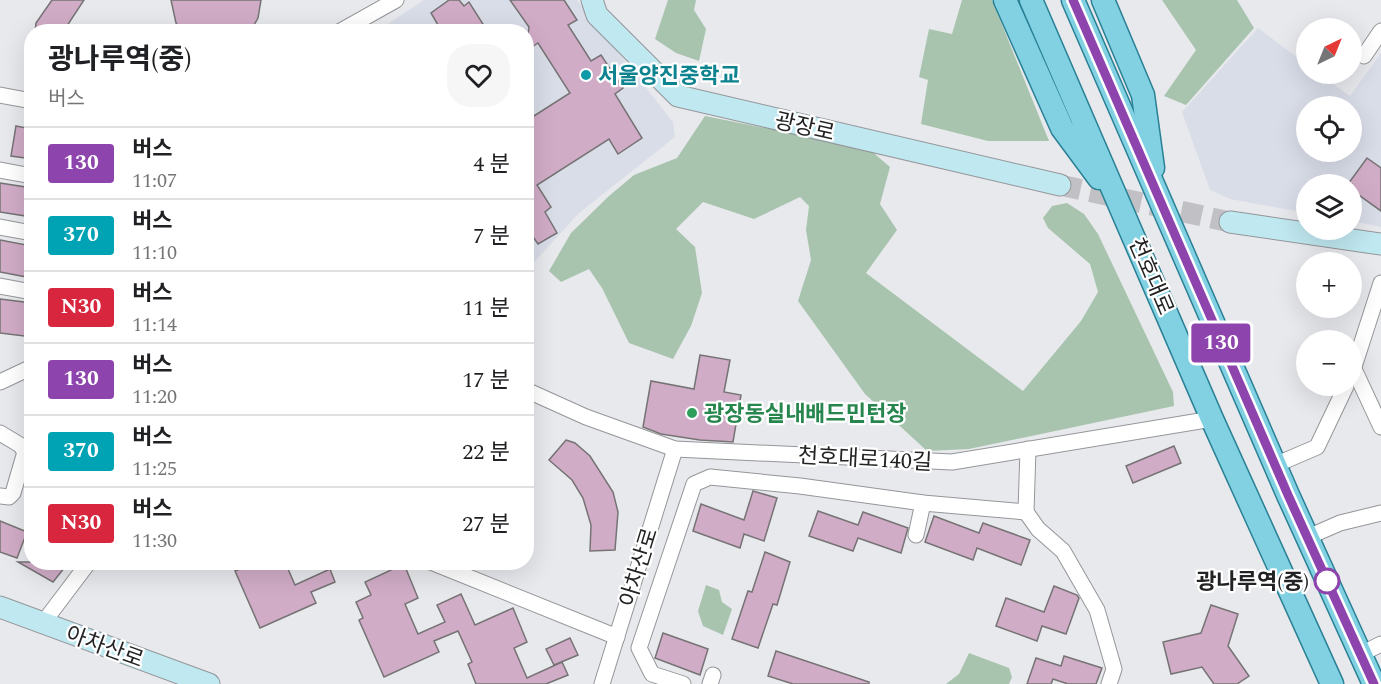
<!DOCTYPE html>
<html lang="ko">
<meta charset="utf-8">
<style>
body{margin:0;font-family:Spectral,"Noto Sans KR",serif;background:#f6f6f6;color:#202124;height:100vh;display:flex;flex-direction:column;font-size:22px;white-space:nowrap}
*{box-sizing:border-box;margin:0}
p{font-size:20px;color:#757577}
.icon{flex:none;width:33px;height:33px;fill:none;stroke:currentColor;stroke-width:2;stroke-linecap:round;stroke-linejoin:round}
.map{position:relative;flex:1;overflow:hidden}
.sheet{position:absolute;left:24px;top:24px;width:510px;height:546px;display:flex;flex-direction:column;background:#fff;border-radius:24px;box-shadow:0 6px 24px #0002}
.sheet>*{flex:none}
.badge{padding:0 12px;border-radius:4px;font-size:21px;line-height:39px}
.needle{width:39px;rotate:43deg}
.tools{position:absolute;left:1296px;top:18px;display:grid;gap:12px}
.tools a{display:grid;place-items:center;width:66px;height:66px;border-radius:50%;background:#fff;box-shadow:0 6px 24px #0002;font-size:30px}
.map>.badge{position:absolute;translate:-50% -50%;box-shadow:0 0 0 3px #fff}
.round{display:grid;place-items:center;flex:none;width:63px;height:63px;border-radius:24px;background:#f6f6f6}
.overview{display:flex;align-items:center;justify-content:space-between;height:102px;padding:0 24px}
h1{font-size:28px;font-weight:700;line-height:45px}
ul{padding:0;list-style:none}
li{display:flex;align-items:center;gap:18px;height:72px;padding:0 24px;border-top:2px solid #e0e0e0}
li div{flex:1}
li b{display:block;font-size:22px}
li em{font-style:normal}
li .badge{min-width:66px;font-weight:700;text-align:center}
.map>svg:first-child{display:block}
.built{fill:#d9dde8;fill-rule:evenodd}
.green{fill:#a8c4ae}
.building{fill:#d1acc7;stroke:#767375;stroke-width:1.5}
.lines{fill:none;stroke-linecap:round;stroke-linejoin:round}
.secondary-tunnel{stroke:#c1c1c5;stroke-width:21;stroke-dasharray:21 10;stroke-linecap:butt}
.street-casing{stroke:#949699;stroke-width:17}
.secondary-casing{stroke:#949699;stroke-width:23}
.primary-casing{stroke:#2a8094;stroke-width:25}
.street{stroke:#fff;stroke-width:15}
.secondary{stroke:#c0e8f1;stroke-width:21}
.primary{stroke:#81d1e3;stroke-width:22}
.line-casing{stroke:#fff;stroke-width:14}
.line{stroke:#8e44ad;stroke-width:9}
.culture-dot{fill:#0f9aa8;stroke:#fff;stroke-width:2}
.leisure-dot{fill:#2e9e5b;stroke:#fff;stroke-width:2}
.stop-dot{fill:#fff;stroke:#8e44ad;stroke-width:3}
.labels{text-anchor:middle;stroke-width:4.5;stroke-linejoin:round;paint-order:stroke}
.culture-label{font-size:22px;font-weight:bold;fill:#0d838f;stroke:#fff;text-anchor:start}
.street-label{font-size:22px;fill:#232325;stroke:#fff}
.leisure-label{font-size:22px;font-weight:bold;fill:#27864d;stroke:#fff;text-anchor:start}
.stop-label{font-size:22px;font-weight:bold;fill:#232325;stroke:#fff;text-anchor:end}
</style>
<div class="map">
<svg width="1381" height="684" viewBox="0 0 1381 684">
<rect width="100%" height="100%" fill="#e8e9ed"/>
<g class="built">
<path d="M424,0H577L673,122L675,137L579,213L527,270L526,32H375Z"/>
<path d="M1258,28L1306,64V74H1319L1350,96L1381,53V227L1352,221V184H1306V213L1230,199L1210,190L1182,112ZM1306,106H1352V152H1306Z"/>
</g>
<g class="green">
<path d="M668,0H696L694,10L706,29L699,61L676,53L655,39Z"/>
<path d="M962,0H992L1049,141H988L921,124L928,80L919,77L929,29L952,34Z"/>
<path d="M1162,0H1237L1254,28L1186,105L1164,96L1196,50Z"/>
<path d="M705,116L869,149L890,167L880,204L897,230L866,273L1023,391L1081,321L1098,292L1090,264L1048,228L1043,218L1052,206L1067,203L1084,214L1098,234L1173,392L1174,406L969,449L927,451L865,394L798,301L811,260L806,230L809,206L800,197L754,219L703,202L676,229L695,247L702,293L691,326L673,359L629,343L602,288L589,269L561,282L549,271L571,233L609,196L634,175L677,158Z"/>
<path d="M706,585L719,590L722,602L732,609L723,635L703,626L698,611Z"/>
<path d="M969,653L1009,668L1012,677L1009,684H946L959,674Z"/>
</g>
<g class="building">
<path d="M52,0H84L63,32H35L36,23Z"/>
<path d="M171,0H261L258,18L250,32H182L176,23Z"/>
<path d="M449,0H459L464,6L469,2L488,32H442L431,13Z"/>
<path d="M510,0H564L577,20L568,25L591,61L601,55L623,88L615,94L642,138L618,154L609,139L537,185L551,207L545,212L557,233L538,244L526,227V121L570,93L538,43L526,51L529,27Z"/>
<path d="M16,126L32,129V159L11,156Z"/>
<path d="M1367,158L1381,168V211L1352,190V184H1348Z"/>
<path d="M0,183L32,188V217L0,212Z"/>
<path d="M0,240L32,246V278L0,272Z"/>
<path d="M0,299L32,303V337L0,333Z"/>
<path d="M700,355L730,360L724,392L741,395L733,442L700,440L661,434L643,427L651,381L694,389Z"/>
<path d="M566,440L575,443L590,456L613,492L618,512L615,550L590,551L591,525L583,498L572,480L549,460Z"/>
<path d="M1174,446L1181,463L1133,483L1126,466Z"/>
<path d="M753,491L777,498L764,541L744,534L740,548L693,531L701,504L744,520Z"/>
<path d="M818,511L858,525L863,512L908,528L901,553L858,538L853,551L809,536Z"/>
<path d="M934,516L979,533L983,523L1030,540L1021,565L977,548L973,560L925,542Z"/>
<path d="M0,521L27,532L17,558L0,552Z"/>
<path d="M765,552L790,562L777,605L773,604L758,648L732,639L748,591L752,592Z"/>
<path d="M18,562H69L53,582Z"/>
<path d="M237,562H285L295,585L330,569L335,582L311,592L316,603L260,628L235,571L240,569Z"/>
<path d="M404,564L418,598L405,604L418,634L445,622L437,605L461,594L475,625L513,608L527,642L514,648L527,678L562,662L568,675L546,684H476L468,664L472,662L458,631L434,641L439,652L384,677L359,620L363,618L356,602L371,595L365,582Z"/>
<path d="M1054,586L1077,595L1079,598L1066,634L1042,626L1037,641L996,626L1006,598L1044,612Z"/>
<path d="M1211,605L1238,614L1228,646L1249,676L1237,684H1214L1202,667L1171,674L1163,642L1201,633Z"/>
<path d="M663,633L708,649L700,675L655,658Z"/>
<path d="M570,638L578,655L554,665L546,649Z"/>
<path d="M776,651L869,682V684H793L768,676Z"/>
<path d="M1064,656L1102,668L1096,684H1068L1053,679L1051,684H1027L1036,658L1061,666Z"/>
</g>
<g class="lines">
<path class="secondary-tunnel" d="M1060,185L1230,222"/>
<g class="street-casing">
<g id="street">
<path d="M339,32L396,0"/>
<path d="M1364,56L1381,31"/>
<path d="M0,95L32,101"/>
<path d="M0,170L32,176"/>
<path d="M0,227L32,233"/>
<path d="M0,286L32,292"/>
<path d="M1354,369L1381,427"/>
<path d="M1352,373L1381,283"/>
<path d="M0,382L32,367"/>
<path d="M526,390L586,417L675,449L952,462L1212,419"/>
<path d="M0,433L20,445L25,452L13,493L9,497L0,496"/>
<path d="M1275,465L1317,447L1346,386"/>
<path d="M1026,512L1038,529L1063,551L1097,610L1114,669L1109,684"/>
<path d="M916,535L923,503"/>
<path d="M1308,537L1340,523L1381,513"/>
<path d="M431,562L617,637"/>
<path d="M43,623L89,562"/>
<path d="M1361,654L1381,644"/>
<path d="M602,684L675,449"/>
<path d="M683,684L652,674L639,648L694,484L710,477L800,486L923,503L1026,512L1028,449"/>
<path d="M710,684L713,675"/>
</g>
</g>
<g class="secondary-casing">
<g id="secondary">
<path d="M592,0L597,15L678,96L1060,185"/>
<path d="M1230,222L1381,244"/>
<path d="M0,607L209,684"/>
</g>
</g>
<g class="primary-casing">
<g id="primary">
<path d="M1005,0L1062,128L1099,178"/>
<path d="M1031,0L1212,419L1332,684"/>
<path d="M1073,0L1288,495L1374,684"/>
<path d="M1103,0L1143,95L1153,168"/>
</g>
</g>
<use href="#street" class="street"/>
<use href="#secondary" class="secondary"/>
<use href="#primary" class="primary"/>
</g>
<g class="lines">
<g class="line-casing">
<path id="line" d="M1073,0L1288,495L1374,684"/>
</g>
<use href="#line" class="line"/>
</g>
<circle class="culture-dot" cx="586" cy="75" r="6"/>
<circle class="leisure-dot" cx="692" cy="413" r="6"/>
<circle class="stop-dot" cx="1327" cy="581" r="12"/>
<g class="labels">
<g class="culture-label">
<text x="598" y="83">서울양진중학교</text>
</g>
<g class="street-label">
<text transform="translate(805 126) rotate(13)" y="8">광장로</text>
<text transform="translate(1152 276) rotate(67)" y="8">천호대로</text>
<text transform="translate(865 458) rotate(3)" y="8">천호대로140길</text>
<text transform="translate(638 567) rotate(-73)" y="8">아차산로</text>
<text transform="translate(105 646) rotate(20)" y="8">아차산로</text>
</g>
<g class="leisure-label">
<text x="704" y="421">광장동실내배드민턴장</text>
</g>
<g class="stop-label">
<text x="1309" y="589">광나루역(중)</text>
</g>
</g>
</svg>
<div class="tools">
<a><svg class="needle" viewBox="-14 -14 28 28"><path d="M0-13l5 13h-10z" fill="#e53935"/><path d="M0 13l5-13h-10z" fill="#757577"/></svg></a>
<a><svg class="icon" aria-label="locate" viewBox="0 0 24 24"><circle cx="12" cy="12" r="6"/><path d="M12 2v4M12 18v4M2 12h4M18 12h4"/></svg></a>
<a><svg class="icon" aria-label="layers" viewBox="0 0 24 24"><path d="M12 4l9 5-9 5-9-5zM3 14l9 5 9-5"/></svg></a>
<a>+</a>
<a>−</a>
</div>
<b class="badge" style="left:1221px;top:343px;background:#8e44ad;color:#fff">130</b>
<section class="sheet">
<div class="overview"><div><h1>광나루역(중)</h1><p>버스</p></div><a class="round"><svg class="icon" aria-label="heart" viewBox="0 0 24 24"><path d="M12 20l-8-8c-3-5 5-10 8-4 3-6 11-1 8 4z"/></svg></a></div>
<ul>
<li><span class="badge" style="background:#8e44ad;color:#fff">130</span><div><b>버스</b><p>11:07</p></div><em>4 분</em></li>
<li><span class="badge" style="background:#00a3b4;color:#fff">370</span><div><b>버스</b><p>11:10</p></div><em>7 분</em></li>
<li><span class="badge" style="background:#d7263d;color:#fff">N30</span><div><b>버스</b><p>11:14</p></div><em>11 분</em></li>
<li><span class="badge" style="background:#8e44ad;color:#fff">130</span><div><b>버스</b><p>11:20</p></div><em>17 분</em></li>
<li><span class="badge" style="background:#00a3b4;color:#fff">370</span><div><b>버스</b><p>11:25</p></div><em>22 분</em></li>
<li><span class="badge" style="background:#d7263d;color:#fff">N30</span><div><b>버스</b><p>11:30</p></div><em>27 분</em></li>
</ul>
</section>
</div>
